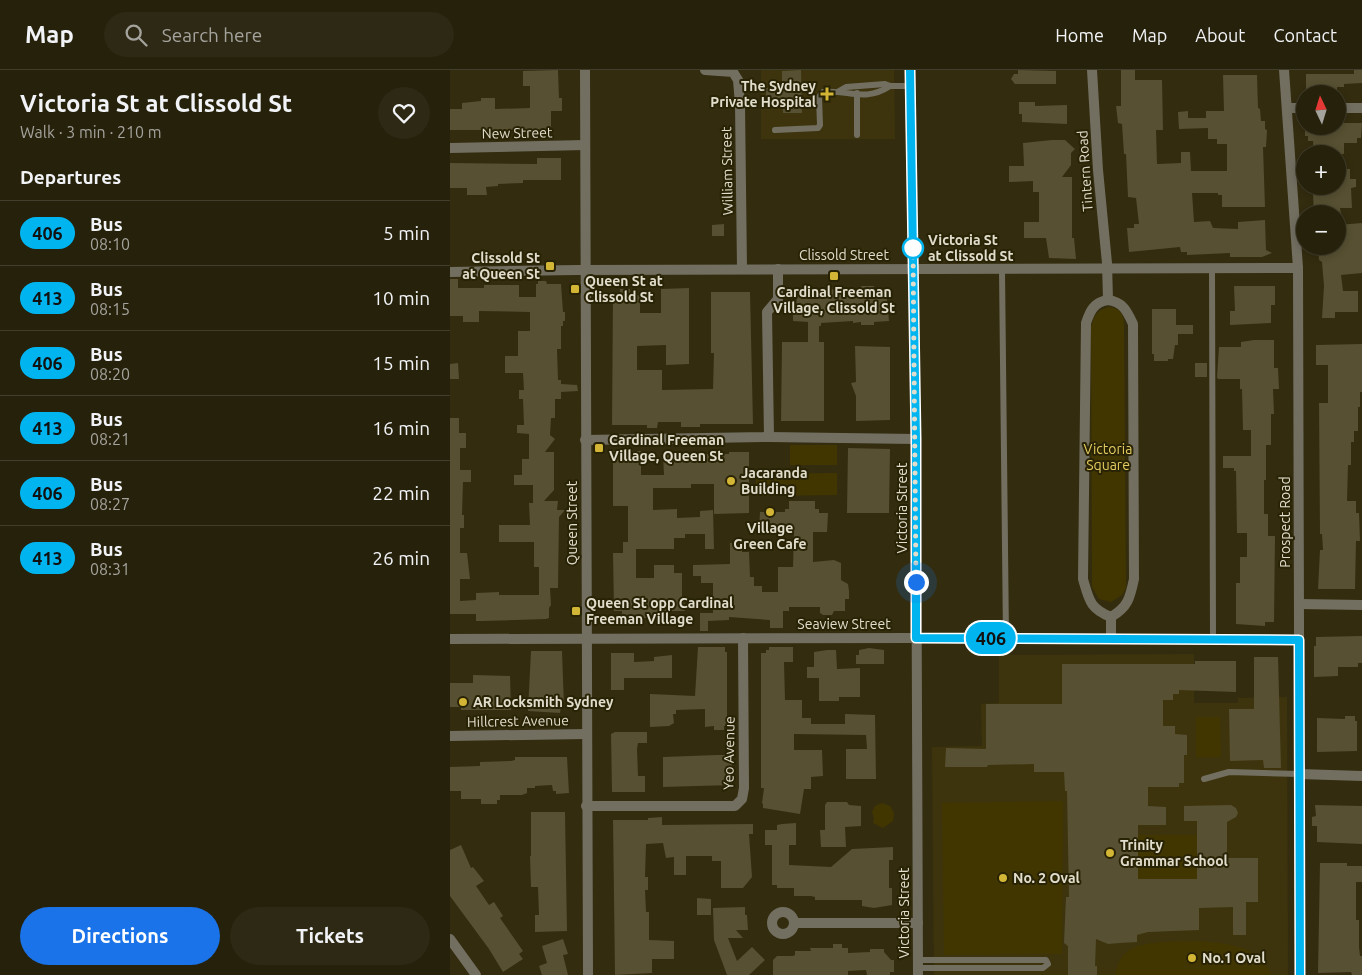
<!DOCTYPE html>
<meta charset="utf-8">
<style>
body{margin:0;font-family:Ubuntu,sans-serif;background:#2e2914;color:#f1f3f6;height:100vh;display:flex;flex-direction:column;font-size:19px;white-space:nowrap}
*{box-sizing:border-box;margin:0}
p{font-size:16px;color:#a4a39d}
.icon{flex:none;width:28px;height:28px;fill:none;stroke:currentColor;stroke-width:2;stroke-linecap:round;stroke-linejoin:round}
.map{position:relative;flex:1;overflow:hidden}
.panel{display:flex;flex-direction:column;background:#26210b;width:450px}
.panel>*{flex:none}
.badge{padding:0 10px;border-radius:16px;font-size:18px;line-height:32px}
.needle{width:32px;rotate:356deg}
.fabs{position:absolute;left:846px;top:15px;display:grid;gap:10px}
.fabs a{display:grid;place-items:center;width:50px;height:50px;border-radius:50%;background:#26210b;box-shadow:0 2px 8px #0003,0 0 0 1px #423e2c;font-size:25px}
.you{position:absolute;width:25px;height:25px;margin:-12px;border:4px solid #fff;border-radius:50%;background:#1a73e8;box-shadow:0 0 0 8px #1a73e833}
.map>.badge{position:absolute;translate:-50% -50%;box-shadow:0 0 0 2px #fff}
h2{padding:0 20px;font-size:19px;line-height:45px}
.round{display:grid;place-items:center;flex:none;width:52px;height:52px;border-radius:26px;background:#2e2914}
.overview{display:flex;align-items:center;justify-content:space-between;height:85px;padding:0 20px}
h1{font-size:24px;font-weight:700;line-height:38px}
.action{display:flex;gap:10px;margin-top:auto;padding:10px 20px}
.action a{flex:1;height:58px;border-radius:30px;background:#1a73e8;color:#fff;font-size:20px;font-weight:700;line-height:58px;text-align:center}
.action a+a{background:#2e2914;color:#f1f3f6}
ul{padding:0;list-style:none}
li{display:flex;align-items:center;gap:15px;height:65px;padding:0 20px;border-top:1px solid #423e2c}
li div{flex:1}
li b{display:block;font-size:19px}
li em{font-style:normal}
li .badge{min-width:55px;font-weight:700;text-align:center}
header{display:flex;align-items:center;gap:30px;box-sizing:border-box;height:70px;padding:0 25px;background:#26210b;border-bottom:1px solid #423e2c}
header strong{font-size:24px}
nav{display:flex;gap:28px;margin-inline-start:auto;font-size:18px}
.search{width:350px;height:45px;background:#2e2914;display:flex;align-items:center;gap:12px;box-sizing:border-box;padding:0 18px;border-radius:28px;color:#a4a39d;font-size:19px}
main{display:flex;flex:1;min-height:0}
.map>svg:first-child{display:block}
.built{fill:#3d340d}
.green{fill:#423600}
.building{fill:#575032}
.lines{fill:none;stroke-linecap:round;stroke-linejoin:round}
.service{stroke:#726f61;stroke-width:6}
.minor{stroke:#726f61;stroke-width:10}
.tertiary{stroke:#726f61;stroke-width:10}
.line-casing{stroke:#fff;stroke-width:11}
.line{stroke:#00b5ef;stroke-width:8}
.walk{stroke:#e1ddcc;stroke-width:5;stroke-dasharray:0 9}
.poi-dot{fill:#d3b635;stroke:#292305;stroke-width:2}
.stop-dot{fill:#fff;stroke:#00b5ef;stroke-width:2.5}
.labels{text-anchor:middle;stroke-width:4;stroke-linejoin:round;paint-order:stroke}
.poi-label{font-size:14px;font-weight:bold;fill:#e1ddcc;stroke:#292305;text-anchor:start}
.street-label{font-size:14px;fill:#e1ddcc;stroke:#292305}
.stop-label{font-size:14px;font-weight:bold;fill:#e1ddcc;stroke:#292305;text-anchor:start}
.park-label{font-size:14px;fill:#e4cb60;stroke:#292305}
</style>
<header>
<strong>Map</strong>
<div class="search"><svg class="icon" aria-label="search" viewBox="0 0 24 24"><circle cx="10" cy="10" r="6"/><path d="M15 15l6 6"/></svg>Search here</div>
<nav><a>Home</a><a>Map</a><a>About</a><a>Contact</a></nav>
</header>
<main>
<section class="panel">
<div class="overview"><div><h1>Victoria St at Clissold St</h1><p>Walk · 3 min · 210 m</p></div><a class="round"><svg class="icon" aria-label="heart" viewBox="0 0 24 24"><path d="M12 20l-8-8c-3-5 5-10 8-4 3-6 11-1 8 4z"/></svg></a></div>
<h2>Departures</h2>
<ul>
<li><span class="badge" style="background:#00b5ef;color:#111">406</span><div><b>Bus</b><p>08:10</p></div><em>5 min</em></li>
<li><span class="badge" style="background:#00b5ef;color:#111">413</span><div><b>Bus</b><p>08:15</p></div><em>10 min</em></li>
<li><span class="badge" style="background:#00b5ef;color:#111">406</span><div><b>Bus</b><p>08:20</p></div><em>15 min</em></li>
<li><span class="badge" style="background:#00b5ef;color:#111">413</span><div><b>Bus</b><p>08:21</p></div><em>16 min</em></li>
<li><span class="badge" style="background:#00b5ef;color:#111">406</span><div><b>Bus</b><p>08:27</p></div><em>22 min</em></li>
<li><span class="badge" style="background:#00b5ef;color:#111">413</span><div><b>Bus</b><p>08:31</p></div><em>26 min</em></li>
</ul>
<div class="action"><a>Directions</a><a>Tickets</a></div>
</section>
<div class="map">
<svg width="912" height="905" viewBox="0 0 912 905">
<rect width="100%" height="100%" fill="#332c0f"/>
<g class="built">
<path d="M311,0H444L445,69H311Z"/>
<path d="M744,584V633H788V628L837,627L838,905H484L482,677L532,676L531,634L549,633V585Z"/>
</g>
<g class="green">
<path d="M659,237C670,238 674,244 674,255L676,518L672,525L661,532L649,529L642,517L641,257C644,245 647,240 659,237Z"/>
<rect x="340" y="375" width="47" height="20"/>
<path d="M387,403V425L306,426V404Z"/>
<path d="M746,647H770L771,687H746Z"/>
<path d="M613,731L612,884L494,885L492,733Z"/>
<path d="M432,733L440,736L444,743L443,751L433,758L423,753L424,748L422,742L425,736Z"/>
<rect x="688" y="765" width="59" height="44"/>
<path d="M744,871C772,873 812,874 821,905H665C667,897 670,886 678,881C695,870 724,872 744,871Z"/>
</g>
<g class="building">
<path d="M108,0L109,28H112V41H101V62H98V67H81L82,60H0V39H12V33L31,31V28H45V39L80,38V16H73V1Z"/>
<path d="M351,0L352,43H333L332,28L316,29V18H332V1Z"/>
<path d="M568,0L606,1V14H565L561,9L564,4H568Z"/>
<path d="M671,0H685V10H712L713,60H706L707,94L731,93V82H740L741,101H777V74H767V69H758V58L729,59L728,42L738,41V48H756V41H774L773,5H807L808,38L810,39L811,51H815V59L817,60L816,77H813L815,137H772V125H768V123H742L744,152L760,151L763,158L788,159V152L815,150L816,180L822,183L812,187H780V183L737,185V182H731L730,177L679,182L677,158H684V154H689L686,128L678,127L676,84H674L672,54L668,53L666,36H671Z"/>
<path d="M904,0H912V13L894,14V17H887V22H856V4H904Z"/>
<path d="M569,32H585V36L617,35V54L572,52V44H569Z"/>
<path d="M892,53H912L911,68H907V73H894V84H864L863,71H858V66H855V56H892Z"/>
<path d="M602,70H615L625,79L621,83V95L612,107H622V168H624L626,189L599,188L596,168H574V152H589V122H583V111L559,112V96H574L573,73Z"/>
<path d="M87,88H111V110H73V113L48,114V116L36,117L37,125H17V118H0V93L87,94Z"/>
<path d="M888,99H900V109H906V117L901,118L902,138H890L891,144H864L863,123H867V116H888Z"/>
<path d="M912,153V203L891,205L893,221H908V242H885V248H872L874,216L872,192L869,190L868,176H888V155Z"/>
<path d="M274,154V166H262V155Z"/>
<path d="M0,209H8V218H34V215H69V227H86V214H88V211H96L97,214H111L113,242H115V251H113V256H111V279H107L108,310H111V314L127,315L128,321L111,322V329H105V348H101L100,365L105,369L95,382H104V420L94,431H108L107,440H115L109,447L108,518H100L101,535L99,538V548L96,549L32,551H26V544H0V348H9V363H16V378H10V400H21V412H13L12,445H14V458H10V483H17L20,509H10V531L26,530V523L49,522V525H89V497H84V472H49V455H80L79,433H83V415H64V405H72V389H79V364L67,363V355H74L73,329H69V320H74L73,303H55V286H68V261H80V242L29,241V252H13V246H0Z"/>
<path d="M411,216H424V220H436L439,251L424,252V255H411V252L403,253V251L371,253V256H369V272H374V351H331L332,272H358V252L343,251V242H346L347,220L411,219Z"/>
<path d="M784,216H825V235H821V253L780,255V241H785Z"/>
<path d="M239,218V294L216,295V275L187,276V300H212V320L263,319L264,283H261V222H300L303,354H250V357H231V352H208L207,358H197V355H162L163,225H170V219H180V225H190V243H211V219Z"/>
<path d="M702,239H726V255H743V264H728V275H725L723,289H718V291H704V284H702Z"/>
<path d="M804,270H824V298H828L829,319H823L824,344H821V375H816V410H814V444H818V466H825L824,552H815V556L786,554V513H790V487H797V463H787L786,401H784V398H773V386H801V360H793L792,319H790V309H768L767,307L769,277H791V272Z"/>
<path d="M912,274V322H910V337H908V361H904V372H901V395H898L897,431H906V443H909L910,471H906L905,519H868L870,480H873L872,464H870L869,333H878V295H866V275Z"/>
<path d="M405,276L440,277V350L406,351V326L401,313L406,312Z"/>
<path d="M8,293L9,309H0V294Z"/>
<rect x="745" y="293" width="12" height="14"/>
<path d="M398,378L440,379L439,443H397Z"/>
<path d="M163,381H191V405H214L213,384H279V382H299V443L264,444V414H241V418H203V440L227,439V448L250,447V441L263,440L264,479H255V464H235V468H224V479H186V508H204V495H224V503H232V530H234L235,541H216V551L208,552V548H172V541H164L163,483H173V472H178V436H163Z"/>
<path d="M339,431H365V439H369V443H378L377,462H363V492L384,490L391,493V510L398,514L399,521V529H395V541H384L382,545H373L370,543V537H339V541H333V558H320V550L279,547V550L258,551V561H250V543H263V513H251V506H243V495L280,494V473H292V482H299L300,507H304V516H312V522H328V497H343L344,462L309,461L310,442H335V439H339Z"/>
<path d="M912,566V593H908V597H888V606L864,607V576H866V567Z"/>
<path d="M248,577H275V582H277V656H274V660H264V656L255,657V639L226,640V644H223L224,653L219,656L200,657V624L245,626Z"/>
<path d="M319,577H343V592H334L335,630H352V648H361V654H395V644L425,645L426,709H396V679H417L416,665L344,664V680H372L373,706L361,707V719H354L350,744L313,738V734L312,733L314,718H311V583H316V580H319Z"/>
<path d="M419,578L434,580V594H406V585H409V580Z"/>
<path d="M377,580H386L387,599L410,598V627H389V631H369V608H357V597H364V582Z"/>
<path d="M81,581H112L114,636H111L110,643L78,641Z"/>
<path d="M161,583H184V592L204,591V587L222,585V608H174V620H161Z"/>
<path d="M804,587H828L831,698H814L813,690L780,691L779,639H804Z"/>
<path d="M745,591H786V622L729,620V624H723V630H713V656H725V664L737,665V685H734V713H729V717H698V736L716,737V755H688V809H747V751H734V736L781,735L786,738L788,743L786,747L777,752V788H808V832H796V865H783V837L749,838V860L698,862L687,865V872L670,873L658,874L646,869L645,896H647V905H618V876L614,873L616,827H619L617,721H615L614,702H584V694L538,695L537,697H495L496,678L536,679V634H612V594H745Z"/>
<path d="M23,605L60,606L61,640H11V637H0V613H23Z"/>
<path d="M895,646H905V651H907V681L867,682V648L895,649Z"/>
<path d="M165,662H197V673H188L187,679L188,706H195V722H162L161,664Z"/>
<path d="M267,685H282V715L213,717V687Z"/>
<path d="M65,687H117L119,723L106,724V721H103L102,715L85,716V718H77V723L72,725H50V730H47V734H31V729H11V721H0V697L30,696V692L61,691L65,690Z"/>
<path d="M377,732H397L399,735L411,736V756L395,757L396,777H371L370,760H375V735Z"/>
<path d="M865,735L912,736V774L867,772V756H862V747L866,746Z"/>
<path d="M81,742H115L117,861L85,862V845H89L88,817H81L80,786H81Z"/>
<path d="M212,747V755L303,754V764H299L302,807L293,818H271V791H262V786H236V805H224V787L216,788L213,773L196,774L195,807H198V820H195L196,842H199V870L224,871V889H202V903L165,905L163,750H198V748Z"/>
<path d="M346,753V775H339V795L381,797L402,779L443,777V790H439V818H442V835L424,838L412,836V830H365V827L361,826H344V818H327V815H322V775H315V760H327V755L332,754Z"/>
<path d="M11,775L21,798L23,797L34,811L26,816L39,835L44,832L53,846L50,848L73,881L69,884L73,889L53,902L39,879L0,826V780Z"/>
<path d="M870,793H897V796H912V812H906V850H909V877L910,886H912V905H902L901,902L868,903Z"/>
<path d="M247,828L261,829V845H247Z"/>
<path d="M295,837V845H297L298,860H286L293,868H278L287,891L302,877L315,890L299,905H277L264,870L263,838Z"/>
<path d="M113,869L118,884L113,885L118,905H92L89,896L97,893L92,876Z"/>
<path d="M383,874H392V878H398V883L420,882V879H434V882L441,890H444V902H440V905H417L416,900L398,901V905H323V890L327,886H343L345,885V881H361L360,878H383Z"/>
</g>
<g class="lines">
<g class="service">
<path d="M389,21L396,17L435,14L440,16H460"/>
<path d="M407,23V65"/>
<path d="M325,60L368,58L370,55L369,27L373,22C398,19 414,33 440,16"/>
<path d="M552,200L556,568"/>
<path d="M762,200L763,570"/>
<path d="M754,709L779,702L849,704"/>
<path d="M468,898H593L598,894L596,890H468"/>
</g>
<g class="minor">
<path d="M135,0L138,905"/>
<path d="M255,0L283,2L288,10L290,34L292,199"/>
<path d="M460,0L466,384L468,905"/>
<path d="M642,0L648,100L657,193L658,230"/>
<path d="M837,38H855"/>
<path d="M888,38H912"/>
<path d="M0,78L135,75"/>
<path d="M0,202L127,200L848,198"/>
<path d="M658,230C673,232 677,241 683,254L684,509C680,528 678,537 661,547C640,539 639,530 633,509L636,253C640,241 644,232 658,230Z"/>
<path d="M319,367L465,369"/>
<path d="M135,370L319,367L317,242L328,229V199"/>
<path d="M849,534L912,535"/>
<path d="M661,547V569"/>
<path d="M0,569L466,568L849,570"/>
<path d="M0,666L136,664"/>
<path d="M849,704L912,706"/>
<path d="M136,736H285L292,729L294,718L293,568"/>
<circle cx="333" cy="853" r="11"/>
<path d="M344,853H468"/>
</g>
<g class="tertiary">
<path d="M834,0L848,198L850,905"/>
<path d="M0,869L26,905"/>
</g>
</g>
<g class="lines">
<g class="line-casing">
<path id="line" d="M460,0L466,369V568L849,570L850,905"/>
</g>
<use href="#line" class="line"/>
<path class="walk" d="M463,178L466,512"/>
</g>
<g class="poi-dot">
<path d="M374.5 16.5h5v5h5v5h-5v5h-5v-5h-5v-5h5z"/>
<rect x="95" y="191" width="10" height="10" rx="2.5"/>
<rect x="379" y="201" width="10" height="10" rx="2.5"/>
<rect x="120" y="214" width="10" height="10" rx="2.5"/>
<rect x="144" y="373" width="10" height="10" rx="2.5"/>
<circle cx="281" cy="411" r="5"/>
<circle cx="320" cy="442" r="5"/>
<rect x="121" y="536" width="10" height="10" rx="2.5"/>
<circle cx="13" cy="632" r="5"/>
<circle cx="660" cy="783" r="5"/>
<circle cx="553" cy="808" r="5"/>
<circle cx="742" cy="888" r="5"/>
</g>
<circle class="stop-dot" cx="463" cy="178" r="10"/>
<g class="labels">
<g class="poi-label">
<text x="366" y="21" text-anchor="end">The Sydney<tspan x="366" dy="16">Private Hospital</tspan></text>
<text x="90" y="193" text-anchor="end">Clissold St<tspan x="90" dy="16">at Queen St</tspan></text>
<text x="135" y="216">Queen St at<tspan x="135" dy="16">Clissold St</tspan></text>
<text x="384" y="227" text-anchor="middle">Cardinal Freeman<tspan x="384" dy="16">Village, Clissold St</tspan></text>
<text x="159" y="375">Cardinal Freeman<tspan x="159" dy="16">Village, Queen St</tspan></text>
<text x="291" y="408">Jacaranda<tspan x="291" dy="16">Building</tspan></text>
<text x="320" y="463" text-anchor="middle">Village<tspan x="320" dy="16">Green Cafe</tspan></text>
<text x="136" y="538">Queen St opp Cardinal<tspan x="136" dy="16">Freeman Village</tspan></text>
<text x="23" y="637">AR Locksmith Sydney</text>
<text x="670" y="780">Trinity<tspan x="670" dy="16">Grammar School</tspan></text>
<text x="563" y="813">No. 2 Oval</text>
<text x="752" y="893">No.1 Oval</text>
</g>
<g class="street-label">
<text transform="translate(67 63) rotate(-1)" y="5">New Street</text>
<text transform="translate(277 101) rotate(-91)" y="5">William Street</text>
<text transform="translate(635 101) rotate(-94)" y="5">Tintern Road</text>
<text x="394" y="190">Clissold Street</text>
<text transform="translate(452 438) rotate(-90)" y="5">Victoria Street</text>
<text transform="translate(835 452) rotate(-90)" y="5">Prospect Road</text>
<text transform="translate(122 453) rotate(-90)" y="5">Queen Street</text>
<text x="394" y="559">Seaview Street</text>
<text transform="translate(68 651) rotate(-1)" y="5">Hillcrest Avenue</text>
<text transform="translate(279 683) rotate(-89)" y="5">Yeo Avenue</text>
<text transform="translate(454 843) rotate(-90)" y="5">Victoria Street</text>
</g>
<g class="stop-label">
<text x="478" y="175">Victoria St<tspan x="478" dy="16">at Clissold St</tspan></text>
</g>
<g class="park-label">
<text x="658" y="384">Victoria<tspan x="658" dy="16">Square</tspan></text>
</g>
</g>
</svg>
<div class="fabs">
<a><svg class="needle" viewBox="-14 -14 28 28"><path d="M0-13l5 13h-10z" fill="#e53935"/><path d="M0 13l5-13h-10z" fill="#a4a39d"/></svg></a>
<a>+</a>
<a>−</a>
</div>
<div class="you" style="left:466px;top:512px"></div>
<b class="badge" style="left:541px;top:568px;background:#00b5ef;color:#111">406</b>
</div>
</main>
